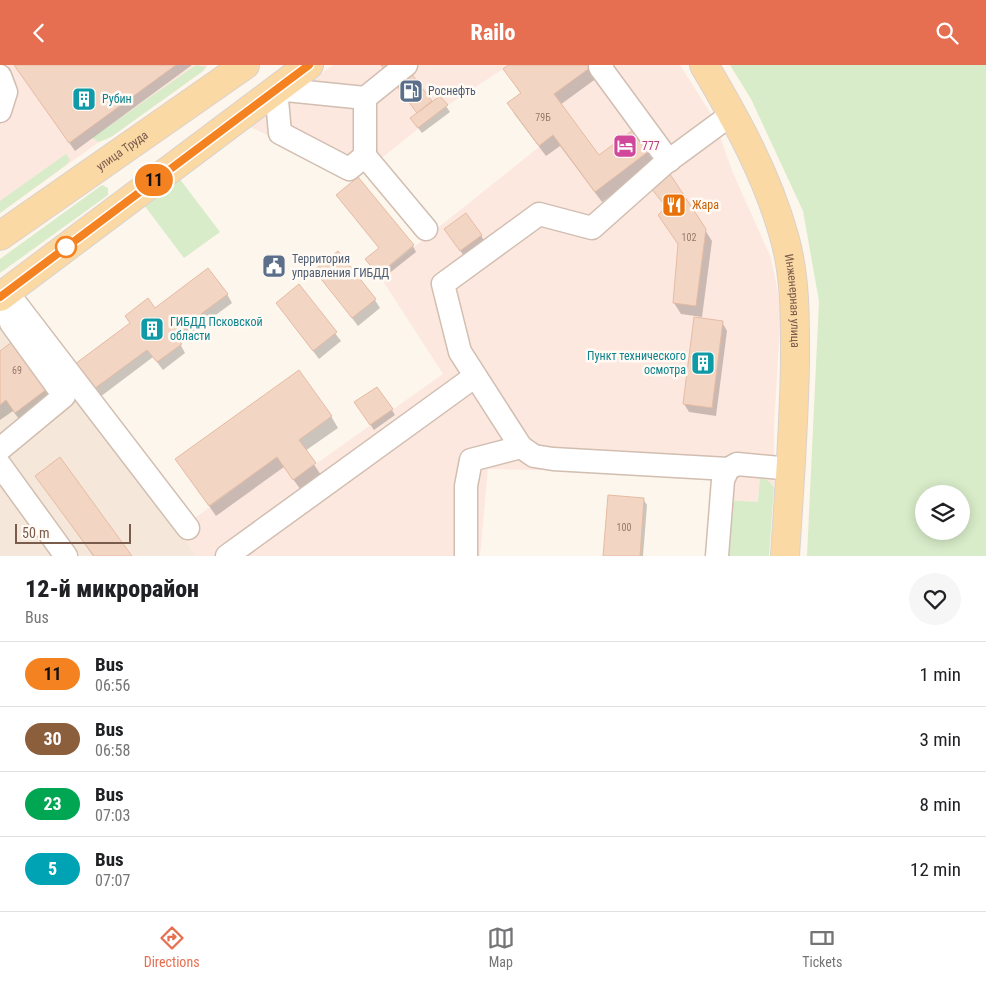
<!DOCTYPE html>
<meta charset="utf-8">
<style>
body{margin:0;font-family:"Roboto Condensed",sans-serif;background:#f6f6f6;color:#202124;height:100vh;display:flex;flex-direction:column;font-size:19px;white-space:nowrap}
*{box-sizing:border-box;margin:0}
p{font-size:16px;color:#757577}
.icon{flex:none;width:28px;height:28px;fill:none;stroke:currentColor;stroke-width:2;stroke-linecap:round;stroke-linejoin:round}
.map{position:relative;height:491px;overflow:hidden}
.sheet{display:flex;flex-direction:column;background:#fff;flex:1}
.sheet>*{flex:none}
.badge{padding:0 10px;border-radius:16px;font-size:18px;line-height:32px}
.tools{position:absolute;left:915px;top:420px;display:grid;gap:10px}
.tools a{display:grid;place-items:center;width:55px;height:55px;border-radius:50%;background:#fff;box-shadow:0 2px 12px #0003;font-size:25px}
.scale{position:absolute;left:15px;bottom:12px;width:116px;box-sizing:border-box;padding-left:5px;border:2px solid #7a5c4d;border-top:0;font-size:14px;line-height:18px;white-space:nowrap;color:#7a5c4d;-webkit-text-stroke:4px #fffaf3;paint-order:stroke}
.map>.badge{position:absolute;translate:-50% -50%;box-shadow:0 0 0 2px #fff}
.round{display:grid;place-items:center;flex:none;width:52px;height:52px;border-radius:26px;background:#f6f6f6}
.headline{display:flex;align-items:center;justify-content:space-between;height:85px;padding:0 25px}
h1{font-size:24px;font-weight:800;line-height:38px}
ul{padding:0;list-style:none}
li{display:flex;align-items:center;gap:15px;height:65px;padding:0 25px;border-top:1px solid #e0e0e0}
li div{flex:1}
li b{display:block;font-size:19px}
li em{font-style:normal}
li .badge{min-width:55px;font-weight:700;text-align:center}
header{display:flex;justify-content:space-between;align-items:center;height:65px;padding:0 25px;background:#e76f51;color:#fff;font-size:22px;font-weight:800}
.dock{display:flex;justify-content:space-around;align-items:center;height:70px;border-top:1px solid #e0e0e0;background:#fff;font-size:14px;color:#757577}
.dock a{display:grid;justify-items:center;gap:2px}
.dock .active{color:#e76f51}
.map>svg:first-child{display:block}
.residential{fill:#f5e8da}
.commercial{fill:#fde8e0}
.green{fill:#d8ecc9;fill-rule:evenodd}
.shadow{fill:#0003}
.building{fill:#f3d5c3;stroke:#e6bba3}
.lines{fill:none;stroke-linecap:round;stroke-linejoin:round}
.minor-casing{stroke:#d1beb0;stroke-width:25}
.major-casing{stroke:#dad1cd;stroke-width:30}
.minor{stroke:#fff;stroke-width:22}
.major{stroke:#fbd9a5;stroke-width:28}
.line-casing{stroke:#fff;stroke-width:11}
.line{stroke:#f58220;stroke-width:8}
.stop-dot{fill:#fff;stroke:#f58220;stroke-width:2.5}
.labels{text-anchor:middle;stroke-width:5;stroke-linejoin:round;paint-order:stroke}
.number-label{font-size:10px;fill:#987a6a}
.service-label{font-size:12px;fill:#4e5e75;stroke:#fffaf3;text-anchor:start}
.culture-label{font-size:12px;fill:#0d838f;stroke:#fffaf3;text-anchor:start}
.hotel-label{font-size:12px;fill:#b23c85;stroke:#fffaf3;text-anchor:start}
.street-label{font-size:12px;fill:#7a5c4d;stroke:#fffaf3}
.food-label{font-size:12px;fill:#c56008;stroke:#fffaf3;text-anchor:start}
</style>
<header><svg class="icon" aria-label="back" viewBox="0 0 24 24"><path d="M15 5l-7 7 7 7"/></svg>Railo<svg class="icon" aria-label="search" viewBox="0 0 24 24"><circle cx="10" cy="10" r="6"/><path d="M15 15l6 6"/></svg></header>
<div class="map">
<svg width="986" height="491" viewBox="0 0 986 491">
<rect width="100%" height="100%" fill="#fdf6ec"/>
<path class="residential" d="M15,245L179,465L196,491H0V256Z"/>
<g class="commercial">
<path d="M0,0H208L203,6L111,72L99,77L0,148Z"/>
<path d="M333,0H680L713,52L733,108L771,193L781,242L774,362V423L770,417L760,412L758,437L725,435V409L488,404L480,491H196L179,465L277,392L293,415L443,309L379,210L539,82L507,38L521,28L503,4L448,40L358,112L248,61Z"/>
</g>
<g class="green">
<path d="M196,0L206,2L203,6L111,72L99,77L92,73Z"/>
<path d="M730,0H986V491H807L819,236L803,146L751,34ZM924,429H961V466H924Z"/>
<path d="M66,89L70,95L66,100L0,148V136Z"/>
<path d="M179,113L220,167L184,193L144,140Z"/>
<path d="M102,120L108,123V130L0,208V194Z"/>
<path d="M760,411L770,417L774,423L769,491H720L725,435L758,437Z"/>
</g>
<g class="shadow">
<path d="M15,0H192L75,86Z"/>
<path d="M382,0H403L432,38L440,32L450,47L422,68L415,59L419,49Z"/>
<path d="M510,0H589L597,13L560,40L599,92L633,66L655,98L602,137L560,81L546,91L515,50L509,39L521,29L504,4Z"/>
<path d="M653,123L705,165L712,176L702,252L681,249L674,238L679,180L666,161L667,144Z"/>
<path d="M337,130L413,181L416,187L382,214L367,194L380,184Z"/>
<path d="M449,170H481L484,176L464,191Z"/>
<path d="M316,205L375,235L380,243L358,261Z"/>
<path d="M299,221L341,276L319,294L277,238Z"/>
<path d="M227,229L232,238L179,277L185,288L163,305L153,292L100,332L82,308L155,245Z"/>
<path d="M722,257L727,266L716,351L689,347L684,339Z"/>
<path d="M0,287L46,324L53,335L22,358L13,346L0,355Z"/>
<path d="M359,343L392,345L395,350L374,365Z"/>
<path d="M331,351L338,363L305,386L321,410L301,425L284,402L216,451L177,395Z"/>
<path d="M37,411L131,491H93Z"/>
<path d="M643,434L647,440L643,491H605Z"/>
</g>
<g class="building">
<path d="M14,0H176L69,78Z"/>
<path d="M381,0H405L432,36L417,48Z"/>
<path d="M508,0H590L591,2L554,29L599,90L633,65L649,86L595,127L553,70L539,81L507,38L521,28L503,4Z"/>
<path d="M440,31L448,40L418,63L410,53Z"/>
<path d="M670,109L706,164L696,241L673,238L678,179L658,150L666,142L651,123Z"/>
<path d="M358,112L414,180L378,210L365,194L379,183L336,130Z"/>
<path d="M466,148L482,170L460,186L444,164Z"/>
<path d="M338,186L376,234L352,253L314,205Z"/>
<path d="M208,203L228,229L174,269L182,279L157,297L147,285L94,324L75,299L130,258L125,251L148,233L155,243Z"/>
<path d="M299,219L337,267L313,286L276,238Z"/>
<path d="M694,252L723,256L712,343L683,339Z"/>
<path d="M12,277L47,324L15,348L6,335L0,340V286Z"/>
<path d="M299,305L332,351L299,375L316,398L293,415L277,392L209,441L175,394Z"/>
<path d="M377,322L393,344L370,360L354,337Z"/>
<path d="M60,392L132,491H94L35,411Z"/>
<path d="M608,430L644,433L640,491H603Z"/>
</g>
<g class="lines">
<g class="minor-casing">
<g id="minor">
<path d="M602,0L600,2L669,96"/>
<path d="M0,11L6,27L0,46"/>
<path d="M276,24L365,33V91L349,104L280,68Z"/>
<path d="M365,33L406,0"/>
<path d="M365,91L426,164"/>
<path d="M7,227L188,463"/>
<path d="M0,384L64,331L11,258L7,228"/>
<path d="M0,400L66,491"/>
<path d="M728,404L553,394L534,391L521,382L460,287L443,219L539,149L592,163L664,99L732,49"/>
<path d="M227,491L474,312"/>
<path d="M466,491V421L471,395L521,382"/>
<path d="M717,491L723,415L728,404L737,399L791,404"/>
</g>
</g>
<g class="major-casing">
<g id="major">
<path id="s1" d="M704,0C736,54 767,110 784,171C796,212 795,256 795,298C794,363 789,427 785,491"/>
<path id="s2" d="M0,171L245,0"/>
<path d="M0,232L309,0"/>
</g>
</g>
<use href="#minor" class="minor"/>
<use href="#major" class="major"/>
</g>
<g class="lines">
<g class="line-casing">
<path id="line" d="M0,232L309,0"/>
</g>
<use href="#line" class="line"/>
</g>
<defs>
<g id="fuel-square" transform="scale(1.25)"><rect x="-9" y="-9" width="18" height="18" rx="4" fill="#5c6f8a" stroke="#fffaf3"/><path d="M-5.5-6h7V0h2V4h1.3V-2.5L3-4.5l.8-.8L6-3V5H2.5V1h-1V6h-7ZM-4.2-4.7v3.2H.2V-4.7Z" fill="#fff"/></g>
<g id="building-square" transform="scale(1.25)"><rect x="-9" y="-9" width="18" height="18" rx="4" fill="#0f9aa8" stroke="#fffaf3"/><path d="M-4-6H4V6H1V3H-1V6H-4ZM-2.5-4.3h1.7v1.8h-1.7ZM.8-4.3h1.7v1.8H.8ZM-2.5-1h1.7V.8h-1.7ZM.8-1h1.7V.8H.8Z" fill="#fff"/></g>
<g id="hotel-square" transform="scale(1.25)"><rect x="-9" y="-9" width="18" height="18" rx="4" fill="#d1479c" stroke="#fffaf3"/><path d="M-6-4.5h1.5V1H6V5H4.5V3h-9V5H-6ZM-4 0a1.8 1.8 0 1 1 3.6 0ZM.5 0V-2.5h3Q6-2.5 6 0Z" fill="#fff"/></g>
<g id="restaurant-square" transform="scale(1.25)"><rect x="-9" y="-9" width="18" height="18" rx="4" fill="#e8710a" stroke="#fffaf3"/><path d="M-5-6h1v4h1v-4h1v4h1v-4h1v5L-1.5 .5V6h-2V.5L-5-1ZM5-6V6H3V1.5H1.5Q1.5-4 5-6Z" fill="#fff"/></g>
<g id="civic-square" transform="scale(1.25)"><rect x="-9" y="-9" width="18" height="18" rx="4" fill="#5c6f8a" stroke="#fffaf3"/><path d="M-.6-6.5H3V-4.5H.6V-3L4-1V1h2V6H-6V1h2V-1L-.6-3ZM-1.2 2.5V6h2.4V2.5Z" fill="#fff"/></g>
</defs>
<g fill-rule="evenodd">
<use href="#fuel-square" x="411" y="26"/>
<use href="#building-square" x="84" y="34"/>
<use href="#hotel-square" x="625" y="81"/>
<use href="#restaurant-square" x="674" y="140"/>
<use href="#civic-square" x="274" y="201"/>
<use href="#building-square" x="152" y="264"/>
<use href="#building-square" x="703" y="298"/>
</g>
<circle class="stop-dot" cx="66" cy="182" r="10"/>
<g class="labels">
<g class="number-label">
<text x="543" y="56">79Б</text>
<text x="689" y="176">102</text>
<text x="17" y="309">69</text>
<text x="624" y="466">100</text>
</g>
<g class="service-label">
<text x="428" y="30">Роснефть</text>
<text x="292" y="198">Территория<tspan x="292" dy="14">управления ГИБДД</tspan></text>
</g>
<g class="culture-label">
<text x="102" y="38">Рубин</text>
<text x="170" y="261">ГИБДД Псковской<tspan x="170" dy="14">области</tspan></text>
<text x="686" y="295" text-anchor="end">Пункт технического<tspan x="686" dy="14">осмотра</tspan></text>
</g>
<g class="hotel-label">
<text x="642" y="85">777</text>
</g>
<g class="street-label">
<text dy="4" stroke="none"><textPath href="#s2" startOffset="149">улица Труда</textPath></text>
<text dy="4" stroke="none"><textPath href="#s1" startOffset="255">Инженерная улица</textPath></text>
</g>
<g class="food-label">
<text x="692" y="144">Жара</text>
</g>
</g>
</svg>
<div class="tools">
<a><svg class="icon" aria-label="layers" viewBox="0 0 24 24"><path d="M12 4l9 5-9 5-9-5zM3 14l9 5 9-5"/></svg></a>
</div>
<div class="scale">50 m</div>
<b class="badge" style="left:154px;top:115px;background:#f58220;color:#111">11</b>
</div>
<section class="sheet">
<div class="headline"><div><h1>12-й микрорайон</h1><p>Bus</p></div><a class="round"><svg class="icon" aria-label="heart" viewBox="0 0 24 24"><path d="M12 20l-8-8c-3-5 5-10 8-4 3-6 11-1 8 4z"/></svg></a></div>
<ul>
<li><span class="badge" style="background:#f58220;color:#111">11</span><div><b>Bus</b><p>06:56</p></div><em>1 min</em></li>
<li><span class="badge" style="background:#8b5e3c;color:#fff">30</span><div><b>Bus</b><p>06:58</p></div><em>3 min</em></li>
<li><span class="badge" style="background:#00a651;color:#fff">23</span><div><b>Bus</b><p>07:03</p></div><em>8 min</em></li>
<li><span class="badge" style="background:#00a3b4;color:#fff">5</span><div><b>Bus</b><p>07:07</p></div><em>12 min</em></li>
</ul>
</section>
<nav class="dock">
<a class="active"><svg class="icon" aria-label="directions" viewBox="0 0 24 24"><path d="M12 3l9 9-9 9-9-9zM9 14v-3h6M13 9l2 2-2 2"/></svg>Directions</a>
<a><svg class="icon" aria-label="map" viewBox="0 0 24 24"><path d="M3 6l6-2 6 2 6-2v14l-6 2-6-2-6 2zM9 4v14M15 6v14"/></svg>Map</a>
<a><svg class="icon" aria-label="tickets" viewBox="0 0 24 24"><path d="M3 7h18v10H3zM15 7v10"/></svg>Tickets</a>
</nav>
